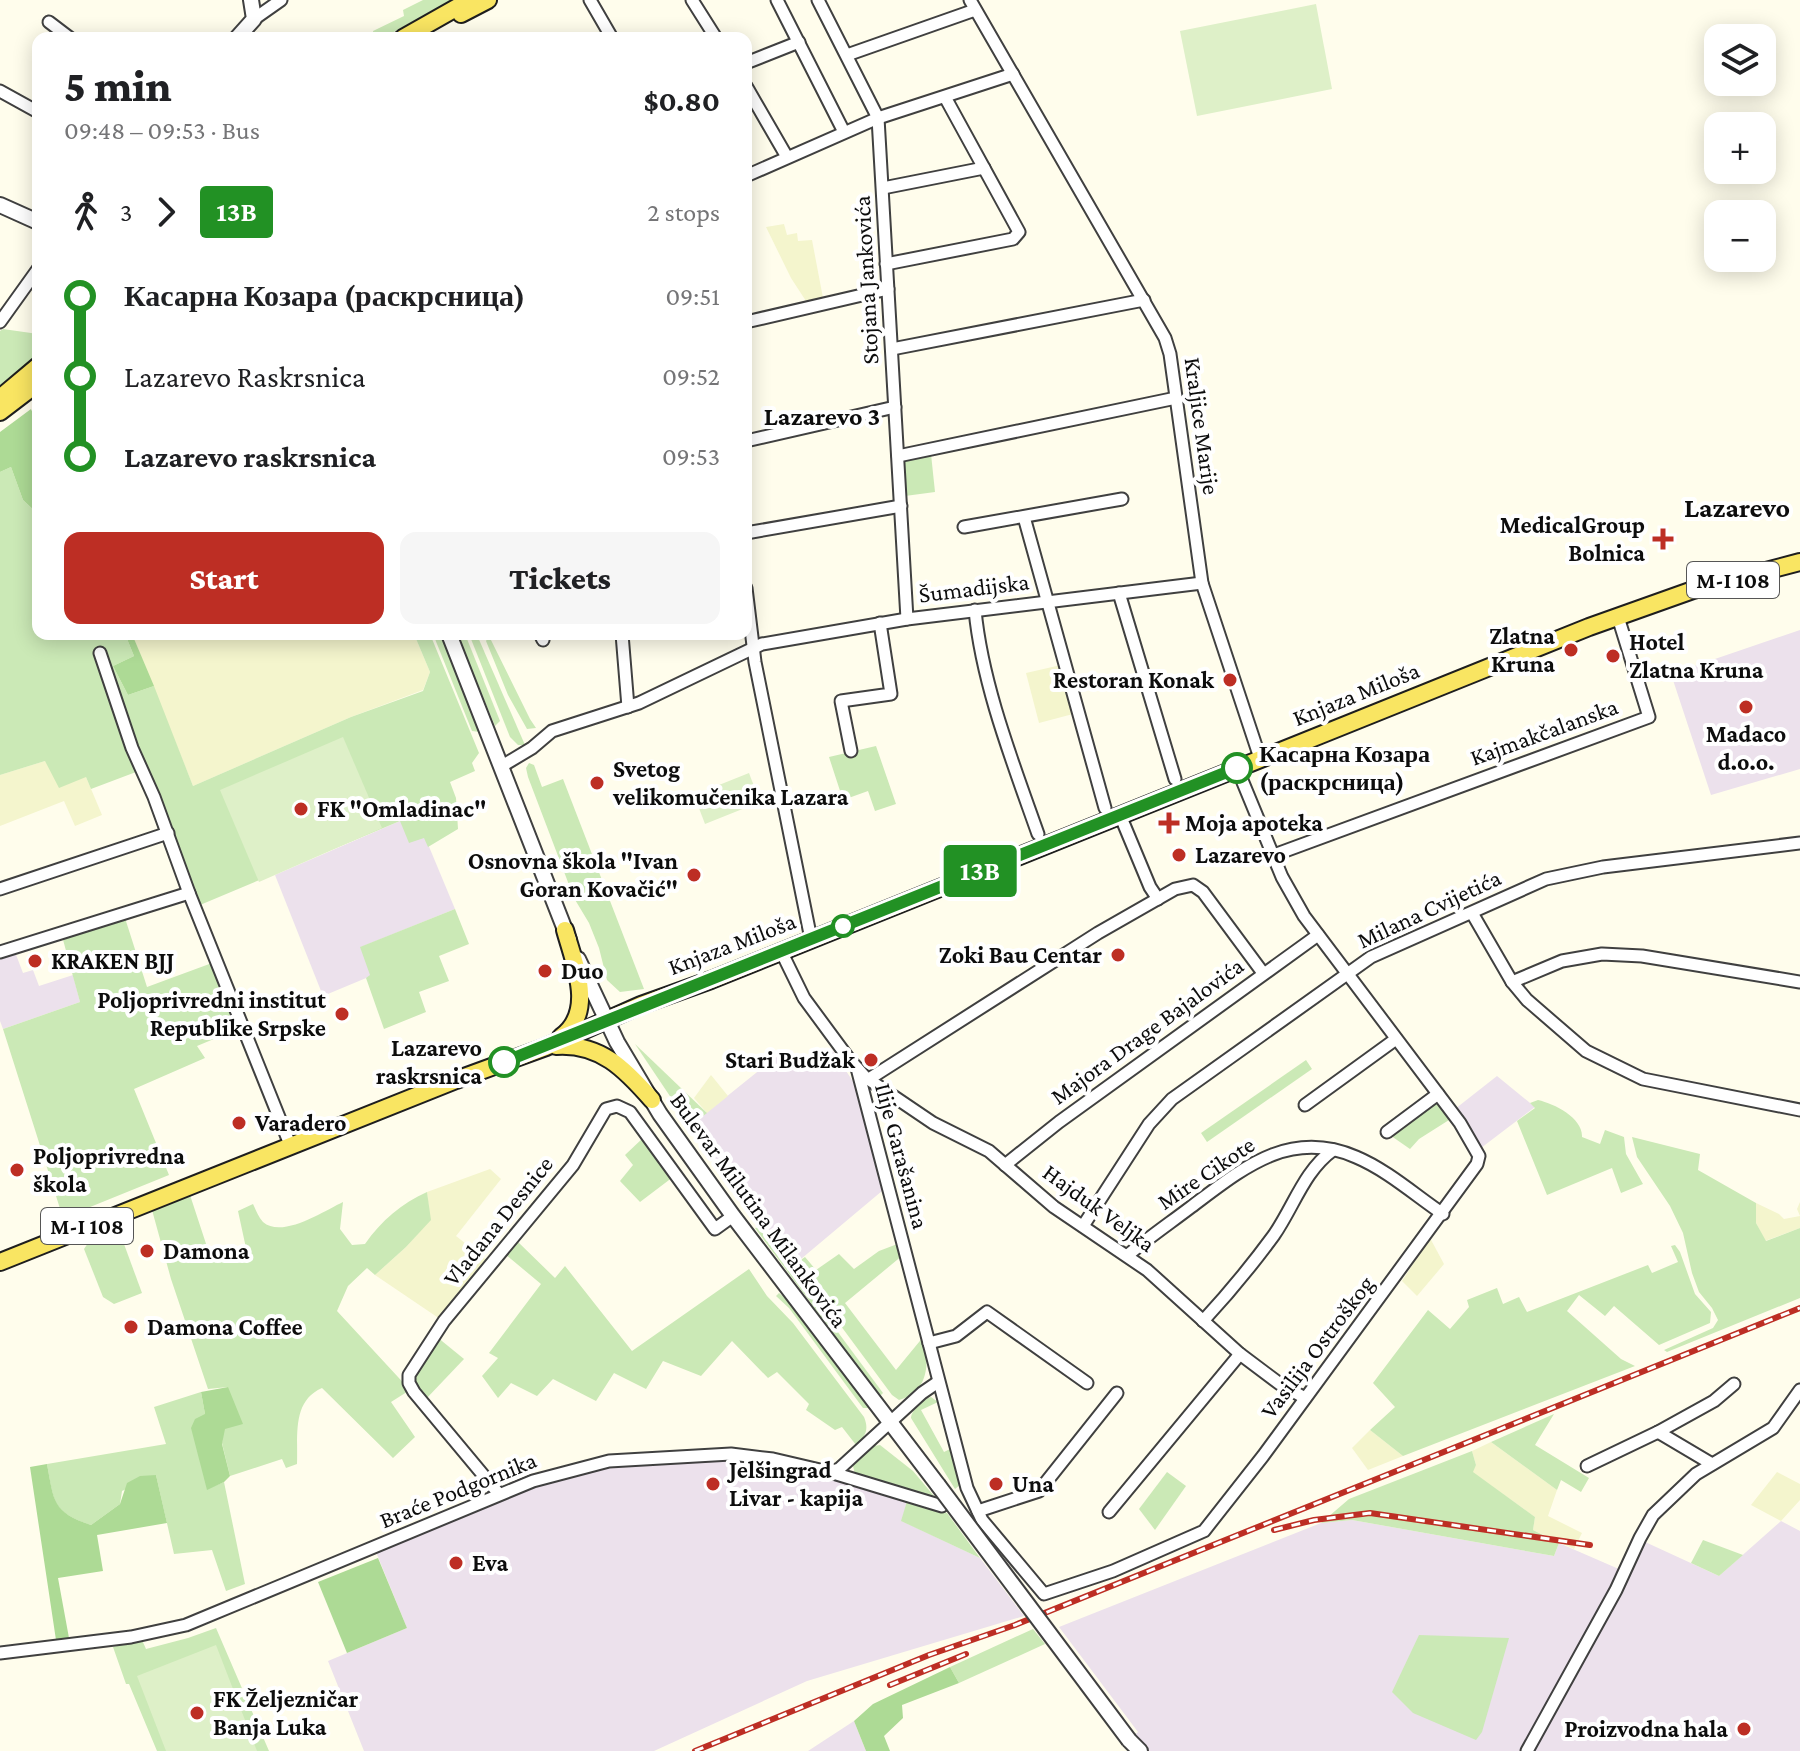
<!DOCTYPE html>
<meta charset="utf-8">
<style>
body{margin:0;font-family:"Crimson Pro",serif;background:#f6f6f6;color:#202124;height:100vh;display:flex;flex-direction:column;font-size:30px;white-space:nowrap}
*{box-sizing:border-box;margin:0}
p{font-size:26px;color:#757577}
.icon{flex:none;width:44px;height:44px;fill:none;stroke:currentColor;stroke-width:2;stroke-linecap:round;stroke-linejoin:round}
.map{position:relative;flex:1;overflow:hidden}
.drawer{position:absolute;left:32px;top:32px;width:720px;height:608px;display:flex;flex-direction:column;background:#fff;border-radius:16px;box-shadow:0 4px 20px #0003}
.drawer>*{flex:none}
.badge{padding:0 16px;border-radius:6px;font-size:28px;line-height:52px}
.buttons{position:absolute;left:1704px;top:24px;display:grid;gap:16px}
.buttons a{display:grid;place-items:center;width:72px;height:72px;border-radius:16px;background:#fff;box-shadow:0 4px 20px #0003;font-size:40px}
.map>.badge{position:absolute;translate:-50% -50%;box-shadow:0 0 0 4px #fff}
.legs{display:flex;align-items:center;gap:12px;height:88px;padding:0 32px;font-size:26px}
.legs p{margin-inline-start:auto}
.head{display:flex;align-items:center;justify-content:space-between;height:136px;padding:0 32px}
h1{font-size:44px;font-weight:800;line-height:60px}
.action{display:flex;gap:16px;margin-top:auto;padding:16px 32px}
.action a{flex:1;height:92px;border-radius:16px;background:#bd2e24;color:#fff;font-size:32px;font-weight:800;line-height:92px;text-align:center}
.action a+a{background:#f6f6f6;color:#202124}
ul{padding:0 32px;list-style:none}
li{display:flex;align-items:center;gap:28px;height:80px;font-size:30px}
li i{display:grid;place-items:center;width:12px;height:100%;margin:0 10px;background:currentColor}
li i::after{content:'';width:20px;height:20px;margin:-10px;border:6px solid;border-radius:50%;background:#fff}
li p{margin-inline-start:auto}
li:first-child i{background:linear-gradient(#0000 50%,currentColor 0)}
li:last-child i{background:linear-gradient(currentColor 50%,#0000 0)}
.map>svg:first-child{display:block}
.industrial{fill:#ece1ec}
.farmland{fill:#f4f5cd}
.green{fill:#cbe9b6}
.forest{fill:#adda95}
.pitch{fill:#def0c8}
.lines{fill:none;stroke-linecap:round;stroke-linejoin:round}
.minor-casing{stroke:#404040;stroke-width:15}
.tertiary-casing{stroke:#404040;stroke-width:18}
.primary-casing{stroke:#1e1e1e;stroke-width:20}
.minor{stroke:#fff;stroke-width:11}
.tertiary{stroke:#fff;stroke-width:14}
.primary{stroke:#f9e562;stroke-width:16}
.rail-casing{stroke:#bd2e24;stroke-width:6}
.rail{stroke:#fff;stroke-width:3;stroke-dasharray:9;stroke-linecap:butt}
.tertiary-bridge-casing{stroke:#404040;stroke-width:18;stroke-linecap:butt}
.tertiary-bridge{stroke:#fff;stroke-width:14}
.line-1-casing{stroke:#fff;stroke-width:18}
.line-1{stroke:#229124;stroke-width:12}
.poi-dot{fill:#bd2e24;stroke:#fff;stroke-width:3}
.stop-1-dot{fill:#fff;stroke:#229124;stroke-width:4}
.labels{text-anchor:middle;stroke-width:8;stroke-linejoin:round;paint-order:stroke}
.shield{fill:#fff;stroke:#565656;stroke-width:2}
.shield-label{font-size:22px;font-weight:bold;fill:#0d0d0d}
.street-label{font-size:24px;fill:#0d0d0d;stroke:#fff}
.poi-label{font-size:24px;font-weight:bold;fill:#0d0d0d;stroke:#fff;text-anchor:start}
.stop-label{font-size:24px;font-weight:bold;fill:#0d0d0d;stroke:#fff;text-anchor:start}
.neighbourhood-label{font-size:26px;font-weight:bold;fill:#0d0d0d;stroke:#fff}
.quarter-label{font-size:28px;font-weight:bold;fill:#0d0d0d;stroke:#fff}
</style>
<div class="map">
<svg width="1800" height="1751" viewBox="0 0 1800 1751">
<rect width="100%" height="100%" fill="#fffdec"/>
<g class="industrial">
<path d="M1800,630V769L1711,795L1671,674Z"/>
<path d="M400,821L425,837L455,909L361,947L371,976L323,996L275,875Z"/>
<path d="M15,952L23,973L33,970L39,986L73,975L80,1002L3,1029L0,1021V956Z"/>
<path d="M831,1048L854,1083L882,1191L795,1264L690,1126L777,1056L807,1068Z"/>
<path d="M1497,1076L1535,1107L1481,1148L1455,1109Z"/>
<path d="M718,1458L808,1471L907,1501L902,1521L980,1558L1024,1616L807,1681L654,1751H364L328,1661L407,1628L376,1552L529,1487L566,1476L615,1466Z"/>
<path d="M1352,1520L1554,1556L1559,1543L1628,1573L1643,1541L1719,1576L1781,1521L1800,1531V1751H1149L1134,1736L1138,1732L1059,1627L1321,1523Z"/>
<path d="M854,1721L866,1751H808Z"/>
</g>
<g class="farmland">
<path d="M784,224L787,235L797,233L798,241L812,240L823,298L806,301L791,278L766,227Z"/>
<path d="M132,634H414L430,672L423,690L351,717L193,786Z"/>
<path d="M1061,665L1073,714L1039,723L1026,673Z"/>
<path d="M45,761L86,777L102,815L75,826L64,801L0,826V775Z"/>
<path d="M711,1075L728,1096L707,1113L694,1098Z"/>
<path d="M490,1169L501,1179L456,1236L489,1262L443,1321L375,1275L406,1247L430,1220L427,1192Z"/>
<path d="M1800,1202V1228L1765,1241L1756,1223V1203L1779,1214L1784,1219L1800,1216L1797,1209Z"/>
<path d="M1430,1238L1444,1264L1417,1296L1402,1281Z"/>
<path d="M1370,1430L1403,1456L1368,1470L1352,1448Z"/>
<path d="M1491,1442L1557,1490L1548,1516L1582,1533L1574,1549L1533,1530L1535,1517L1472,1472L1476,1465L1472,1451Z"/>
<path d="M1777,1472L1800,1484V1500L1781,1521L1751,1505Z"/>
</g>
<g class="green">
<path d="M423,0H451L383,38H374L373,31L404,16L403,10Z"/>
<path d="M3,329L38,334V356L0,387V331Z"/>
<path d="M931,454L935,492L905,496L903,460Z"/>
<path d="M11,467L23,500L38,514V634H125L134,656L113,666L128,695L154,686L193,786L351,717L423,691L430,672L414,634H430L479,753L472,763L475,771L450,782L456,798L458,829L428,847L424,838L409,843L400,821L200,905L161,798L118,724L136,772L91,789L86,777L59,788L45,761L0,775V472Z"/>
<path d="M433,634H441L480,732L472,731Z"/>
<path d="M457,634H465L500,721L495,726Z"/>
<path d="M469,634L477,635L525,745H518L510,737Z"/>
<path d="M489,636L530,719L536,728L527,729L508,695L486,641Z"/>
<path d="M876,746L896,804L875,811L868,791L843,800L829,757Z"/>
<path d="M529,763L534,765L542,787L563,779L644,989L620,992L607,980L599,948L589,923L574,898L528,777L526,768Z"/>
<path d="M455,909L469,944L439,956L449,981L419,992L426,1012L384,1029L366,978L370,975L360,947Z"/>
<path d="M125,918L147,987L212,963L238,1029L197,1046L205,1058L134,1089L169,1175L63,1218L3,1029L80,1002L62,936Z"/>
<path d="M635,1044L707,1113L690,1126Z"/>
<path d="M1306,1060L1312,1069L1207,1142L1201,1133Z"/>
<path d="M1433,1097L1449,1120L1419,1139L1410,1149L1387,1133Z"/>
<path d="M1538,1100C1555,1104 1583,1118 1582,1137L1600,1144L1605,1130L1624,1137L1626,1154L1643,1184L1621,1193L1612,1168L1547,1195L1517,1121L1535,1108L1530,1103Z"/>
<path d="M1632,1137L1700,1154L1698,1170L1756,1203V1223L1766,1241L1800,1228V1298L1667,1352L1664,1350L1713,1328L1718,1320L1712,1308L1699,1292L1692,1273L1683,1233L1670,1206L1637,1157Z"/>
<path d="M643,1138L673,1177L640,1202L620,1181L633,1165L625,1155Z"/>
<path d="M427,1192L431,1220L406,1247L375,1275L367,1268L348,1286L337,1311L410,1390L391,1402L415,1437L393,1458L322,1388C292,1401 298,1435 297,1464L286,1468L282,1459L230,1476L222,1443L228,1387L208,1389L171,1279L152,1210L190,1195L211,1259L238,1257L246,1248L238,1211L253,1204C256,1210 258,1217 263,1222C282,1239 324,1211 343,1202L340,1229L352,1245L365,1244C381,1221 402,1203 427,1192Z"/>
<path d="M117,1225L142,1293L114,1304L103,1297L84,1249L90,1240Z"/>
<path d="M760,1227L883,1393L880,1396L755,1228Z"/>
<path d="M517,1241L555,1278L565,1266L632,1351L749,1269L767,1296L793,1323L864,1417C869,1429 866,1436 856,1445L842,1427L835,1430L806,1410L809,1404L777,1372L768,1378L732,1341L701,1376L663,1361L646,1389L614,1373L596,1401L553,1379L537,1396L511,1383L498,1398L482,1376L498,1358L489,1353L541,1284L505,1254Z"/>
<path d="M900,1243L903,1255L845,1303L896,1370L924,1336C929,1361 930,1392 899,1400L892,1395L795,1264L805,1257L816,1270L839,1254L854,1269L879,1251Z"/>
<path d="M1675,1245L1680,1252L1695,1294L1711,1312L1710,1323L1659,1345L1614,1306L1605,1316L1579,1295L1567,1311L1621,1359L1635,1366L1403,1456L1370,1430L1395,1407L1373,1383L1428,1310L1450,1329L1469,1307L1467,1300L1497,1288L1503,1304L1519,1297L1527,1312L1648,1265L1652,1273L1678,1262L1671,1246Z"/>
<path d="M779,1293L793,1305L870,1408H863L789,1308L776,1296Z"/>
<path d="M437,1337L464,1359L425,1400L413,1380L414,1375Z"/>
<path d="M201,1392L205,1414L207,1489L224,1482L245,1584L226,1591L212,1550L174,1554L156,1475L122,1491L120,1504L91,1525C52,1512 54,1502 47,1464L166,1444L154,1407Z"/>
<path d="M931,1397L938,1402L921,1410L944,1452L950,1449L961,1484L955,1489L911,1418C912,1409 923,1399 931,1397Z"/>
<path d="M1554,1414L1535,1445L1589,1478L1581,1492L1561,1480L1557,1490L1491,1442Z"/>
<path d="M880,1445L913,1471L939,1502L855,1474L853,1466L874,1446Z"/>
<path d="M1472,1451L1476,1465L1473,1472L1535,1517L1533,1530L1559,1543L1554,1556L1352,1520L1321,1523L1349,1499Z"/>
<path d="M1167,1472L1186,1486L1155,1530L1139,1509Z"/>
<path d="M907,1501L947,1513L980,1558L901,1521Z"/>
<path d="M1703,1540L1743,1555L1719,1576L1691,1563Z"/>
<path d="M216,1628L269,1751H157L129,1684H126L113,1647L142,1640L146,1649L188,1638Z"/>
<path d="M1033,1629L1045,1644L959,1683L950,1667Z"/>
<path d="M1419,1635L1509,1638L1482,1732L1476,1740L1413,1713L1392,1692Z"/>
</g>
<g class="forest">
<path d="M31,409L38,426V514L23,500L11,467L0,472V432Z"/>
<path d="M125,634H132L154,686L128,695L113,666L134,656Z"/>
<path d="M228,1387L243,1424L225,1429L222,1444L230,1476L224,1482L207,1490L191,1428L195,1419L205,1414L201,1392Z"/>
<path d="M47,1464C54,1501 52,1512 91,1525L120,1504L127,1483L140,1476L156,1475L167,1523L97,1535L103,1571L58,1578L69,1638L56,1640L30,1467Z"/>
<path d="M378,1558L407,1628L347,1653L318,1582Z"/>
<path d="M950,1667L959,1683L902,1705L903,1718L884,1736L890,1751H866L854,1721L873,1704Z"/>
</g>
<g class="pitch">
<path d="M1316,4L1332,89L1197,116L1180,31Z"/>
<path d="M343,737L382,828L259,882L220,790Z"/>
<path d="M749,773L760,802L705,824L694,795Z"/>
<path d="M216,1645L257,1751H166L137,1676Z"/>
</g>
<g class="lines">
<g class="minor-casing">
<g id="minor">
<path d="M590,0L612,38"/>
<path d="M692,0L716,38"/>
<path d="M777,0L844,132"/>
<path d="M818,0L878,118L907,619"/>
<path d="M970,0L1165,338L1170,354L1202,583L1260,758"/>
<path d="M254,19L281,0"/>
<path d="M49,22L70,38"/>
<path d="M847,55L975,10"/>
<path d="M746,63L799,42"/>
<path d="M746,86L787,157"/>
<path d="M0,91L38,112"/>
<path d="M746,176L878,118L1013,74"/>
<path d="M883,188L984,168"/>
<path d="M886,264L1013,239L1019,232L945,97"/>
<path d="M0,322L38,269"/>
<path d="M746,322L888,289"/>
<path d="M892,349L1144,300"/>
<path d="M746,441L895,407"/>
<path d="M898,456L1176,398"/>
<path d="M1024,517L1105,808"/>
<path d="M964,527L1122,499"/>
<path d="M746,533L901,506"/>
<path d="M746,588L755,662L811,939"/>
<path d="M1119,593L1175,779"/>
<path d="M975,610C982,684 1013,763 1038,834"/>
<path d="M540,634L543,640"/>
<path d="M622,634L628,707"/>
<path d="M100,653L132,748L154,797L189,893L291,1147"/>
<path d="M851,751L841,701L891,694L880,623"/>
<path d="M502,766L532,748L552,731L639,703L762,644L907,619L1202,583"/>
<path d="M1120,815L1150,887L1158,899"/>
<path d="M1274,855L1649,717L1618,617"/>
<path d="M0,889L168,833"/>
<path d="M1472,913L1512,982L1527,1000L1586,1051L1643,1079L1800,1110"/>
<path d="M781,951L804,998L849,1059L865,1077L933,1123L989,1151L1054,1207L1147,1270L1240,1354L1280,1384L1305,1398"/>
<path d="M0,952L189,893"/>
<path d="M1512,982L1562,961L1602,954L1642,956L1800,982"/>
<path d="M857,1068L967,1488L982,1520L1044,1594L1113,1571L1204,1531L1263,1456L1477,1164L1479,1156L1460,1123L1304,916L1282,877L1237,768"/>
<path d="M869,1079L1098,933L1175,889L1193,885L1203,892L1263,973"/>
<path d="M1305,1105L1396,1039"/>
<path d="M1387,1132L1438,1094"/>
<path d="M1005,1165L1059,1122L1318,935"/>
<path d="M1083,1226L1149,1124L1172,1099L1371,957L1546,879L1603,867L1800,843"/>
<path d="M1128,1255C1148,1238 1170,1223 1191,1207C1242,1169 1289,1128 1356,1157C1387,1170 1415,1195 1443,1214"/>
<path d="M1203,1321C1228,1294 1252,1265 1274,1235C1294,1206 1304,1171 1333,1150"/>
<path d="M929,1343L956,1336L987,1312L1087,1383"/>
<path d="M1658,1432L1714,1401L1734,1384"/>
<path d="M1587,1466L1658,1432L1712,1464"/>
<path d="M830,1472L839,1469L922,1393L938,1382"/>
<path d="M499,1494L414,1392L409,1383V1375L444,1321L573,1165L606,1109L617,1106L630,1112L715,1229L733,1216"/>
<path d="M978,1511L1039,1491L1117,1393"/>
<path d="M1109,1512L1240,1354"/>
<path d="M0,1653L131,1637L186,1625L533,1481L609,1461L731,1454L773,1459L833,1473L942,1506"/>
<path d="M1527,1751L1616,1590L1640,1538L1653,1515L1696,1474L1773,1428L1800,1390"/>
</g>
</g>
<g class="tertiary-casing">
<g id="tertiary">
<path d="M237,38L254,19L251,0"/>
<path d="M0,205L38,222"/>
<path d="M449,634L569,940"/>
<path d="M578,959L617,1042L660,1114L733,1216L938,1485"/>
<path d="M1129,1740L1140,1751"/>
</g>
</g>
<g class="primary-casing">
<g id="primary">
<path d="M461,14L488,0"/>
<path d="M403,38L470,0"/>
<path d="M0,398L38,366"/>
<path d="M0,412L38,383"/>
<path d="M561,1037C596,1012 574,963 565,930"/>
<path d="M556,1046C600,1043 625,1069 652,1100"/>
<path d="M0,1262L456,1080L546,1047L641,1005L711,980L1589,627L1693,590L1800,562"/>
</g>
</g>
<use href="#minor" class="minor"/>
<use href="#tertiary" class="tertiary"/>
<use href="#primary" class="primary"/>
<g class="rail-casing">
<g id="rail">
<path d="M1274,1530L1314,1520L1370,1513L1590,1545"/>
<path d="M890,1685L966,1654"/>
<path d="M695,1751L929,1655L1015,1625L1800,1308"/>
</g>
</g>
<use href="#rail" class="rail"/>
<g class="tertiary-bridge-casing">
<path id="tertiary-bridge" d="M938,1485L1129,1740"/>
</g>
<use href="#tertiary-bridge" class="tertiary-bridge"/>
</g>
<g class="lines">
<g class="line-1-casing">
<path id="line-1" d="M504,1062L1237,768"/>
</g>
<use href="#line-1" class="line-1"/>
</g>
<g class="poi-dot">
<path d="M1659 527h8v8h8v8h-8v8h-8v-8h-8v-8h8z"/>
<circle cx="1571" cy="650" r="8"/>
<circle cx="1613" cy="656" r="8"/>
<circle cx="1230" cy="680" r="8"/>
<circle cx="1746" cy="707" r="8"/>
<circle cx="597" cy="783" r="8"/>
<circle cx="301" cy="809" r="8"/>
<path d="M1165 811h8v8h8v8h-8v8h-8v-8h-8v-8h8z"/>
<circle cx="1179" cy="855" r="8"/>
<circle cx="694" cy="875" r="8"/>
<circle cx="1118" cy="955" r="8"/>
<circle cx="35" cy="961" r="8"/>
<circle cx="545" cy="971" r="8"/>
<circle cx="342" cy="1014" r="8"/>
<circle cx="871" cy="1060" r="8"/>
<circle cx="239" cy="1123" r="8"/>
<circle cx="17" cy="1170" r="8"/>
<circle cx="147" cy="1251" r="8"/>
<circle cx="131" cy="1327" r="8"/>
<circle cx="713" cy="1484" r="8"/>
<circle cx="996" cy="1484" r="8"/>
<circle cx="456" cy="1563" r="8"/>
<circle cx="197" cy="1713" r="8"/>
<circle cx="1744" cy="1729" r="8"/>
</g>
<g class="stop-1-dot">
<circle cx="1237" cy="768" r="14"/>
<circle cx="843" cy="926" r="10"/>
<circle cx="504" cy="1062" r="14"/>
</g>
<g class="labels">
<g class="shield">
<rect x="1687" y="562" width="92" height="36" rx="6"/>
<rect x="41" y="1208" width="92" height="36" rx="6"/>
</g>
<g class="shield-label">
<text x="1733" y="588">M-I 108</text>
<text x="87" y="1234">M-I 108</text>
</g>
<g class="street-label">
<text transform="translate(866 280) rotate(-93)" y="8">Stojana Jankovića</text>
<text transform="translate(1202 426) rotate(82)" y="8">Kraljice Marije</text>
<text transform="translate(974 588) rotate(-7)" y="8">Šumadijska</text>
<text transform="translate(1356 694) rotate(-22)" y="8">Knjaza Miloša</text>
<text transform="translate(1544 732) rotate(-20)" y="8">Kajmakčalanska</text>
<text transform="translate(1429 909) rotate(-25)" y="8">Milana Cvijetića</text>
<text transform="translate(732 944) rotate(-21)" y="8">Knjaza Miloša</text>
<text transform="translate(1147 1031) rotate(-36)" y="8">Majora Drage Bajalovića</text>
<text transform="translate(902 1156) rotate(75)" y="8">Ilije Garašanina</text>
<text transform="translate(1206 1173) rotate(-34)" y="8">Mire Cikote</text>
<text transform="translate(1099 1208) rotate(36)" y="8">Hajduk Veljka</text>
<text transform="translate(759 1210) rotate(54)" y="8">Bulevar Milutina Milankovića</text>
<text transform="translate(498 1221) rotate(-51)" y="8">Vladana Desnice</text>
<text transform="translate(1317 1347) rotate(-53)" y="8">Vasilija Ostroškog</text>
<text transform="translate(458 1490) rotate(-22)" y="8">Braće Podgornika</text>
</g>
<g class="poi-label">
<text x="1645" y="533" text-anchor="end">MedicalGroup<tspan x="1645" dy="28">Bolnica</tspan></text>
<text x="1555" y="644" text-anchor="end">Zlatna<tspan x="1555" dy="28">Kruna</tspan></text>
<text x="1629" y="650">Hotel<tspan x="1629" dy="28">Zlatna Kruna</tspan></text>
<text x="1214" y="688" text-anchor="end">Restoran Konak</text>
<text x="1746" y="742" text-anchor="middle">Madaco<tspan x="1746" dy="28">d.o.o.</tspan></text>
<text x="613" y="777">Svetog<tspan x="613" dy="28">velikomučenika Lazara</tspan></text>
<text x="317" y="817">FK "Omladinac"</text>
<text x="1185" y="831">Moja apoteka</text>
<text x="1195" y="863">Lazarevo</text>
<text x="678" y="869" text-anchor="end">Osnovna škola "Ivan<tspan x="678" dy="28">Goran Kovačić"</tspan></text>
<text x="1102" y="963" text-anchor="end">Zoki Bau Centar</text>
<text x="51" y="969">KRAKEN BJJ</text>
<text x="561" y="979">Duo</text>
<text x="326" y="1008" text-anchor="end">Poljoprivredni institut<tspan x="326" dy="28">Republike Srpske</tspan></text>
<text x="855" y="1068" text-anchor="end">Stari Budžak</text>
<text x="255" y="1131">Varadero</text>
<text x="33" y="1164">Poljoprivredna<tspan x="33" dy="28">škola</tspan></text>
<text x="163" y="1259">Damona</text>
<text x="147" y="1335">Damona Coffee</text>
<text x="729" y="1478">Jelšingrad<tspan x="729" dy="28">Livar - kapija</tspan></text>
<text x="1012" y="1492">Una</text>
<text x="472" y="1571">Eva</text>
<text x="213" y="1707">FK Željezničar<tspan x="213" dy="28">Banja Luka</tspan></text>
<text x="1728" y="1737" text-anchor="end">Proizvodna hala</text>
</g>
<g class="stop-label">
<text x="1259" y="762">Касарна Козара<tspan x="1259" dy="28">(раскрсница)</tspan></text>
<text x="482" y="1056" text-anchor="end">Lazarevo<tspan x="482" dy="28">raskrsnica</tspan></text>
</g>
<g class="neighbourhood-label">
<text x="822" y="425">Lazarevo 3</text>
</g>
<g class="quarter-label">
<text x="1737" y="517">Lazarevo</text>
</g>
</g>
</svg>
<div class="buttons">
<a><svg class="icon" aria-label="layers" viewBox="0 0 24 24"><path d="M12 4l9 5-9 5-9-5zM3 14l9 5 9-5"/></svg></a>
<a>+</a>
<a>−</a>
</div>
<b class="badge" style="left:980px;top:871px;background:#229124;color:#fff">13B</b>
<section class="drawer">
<div class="head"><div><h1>5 min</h1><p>09:48 – 09:53 · Bus</p></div><b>$0.80</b></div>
<div class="legs"><svg class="icon" aria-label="walk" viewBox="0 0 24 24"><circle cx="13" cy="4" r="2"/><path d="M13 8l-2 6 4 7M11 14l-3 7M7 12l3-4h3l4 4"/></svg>3<svg class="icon" aria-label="forward" viewBox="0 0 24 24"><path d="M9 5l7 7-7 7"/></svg><b class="badge" style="background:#229124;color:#fff">13B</b><p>2 stops</p></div>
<ul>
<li><i style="color:#229124"></i><b>Касарна Козара (раскрсница)</b><p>09:51</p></li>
<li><i style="color:#229124"></i><span>Lazarevo Raskrsnica</span><p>09:52</p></li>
<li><i style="color:#229124"></i><b>Lazarevo raskrsnica</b><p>09:53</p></li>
</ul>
<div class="action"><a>Start</a><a>Tickets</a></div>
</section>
</div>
